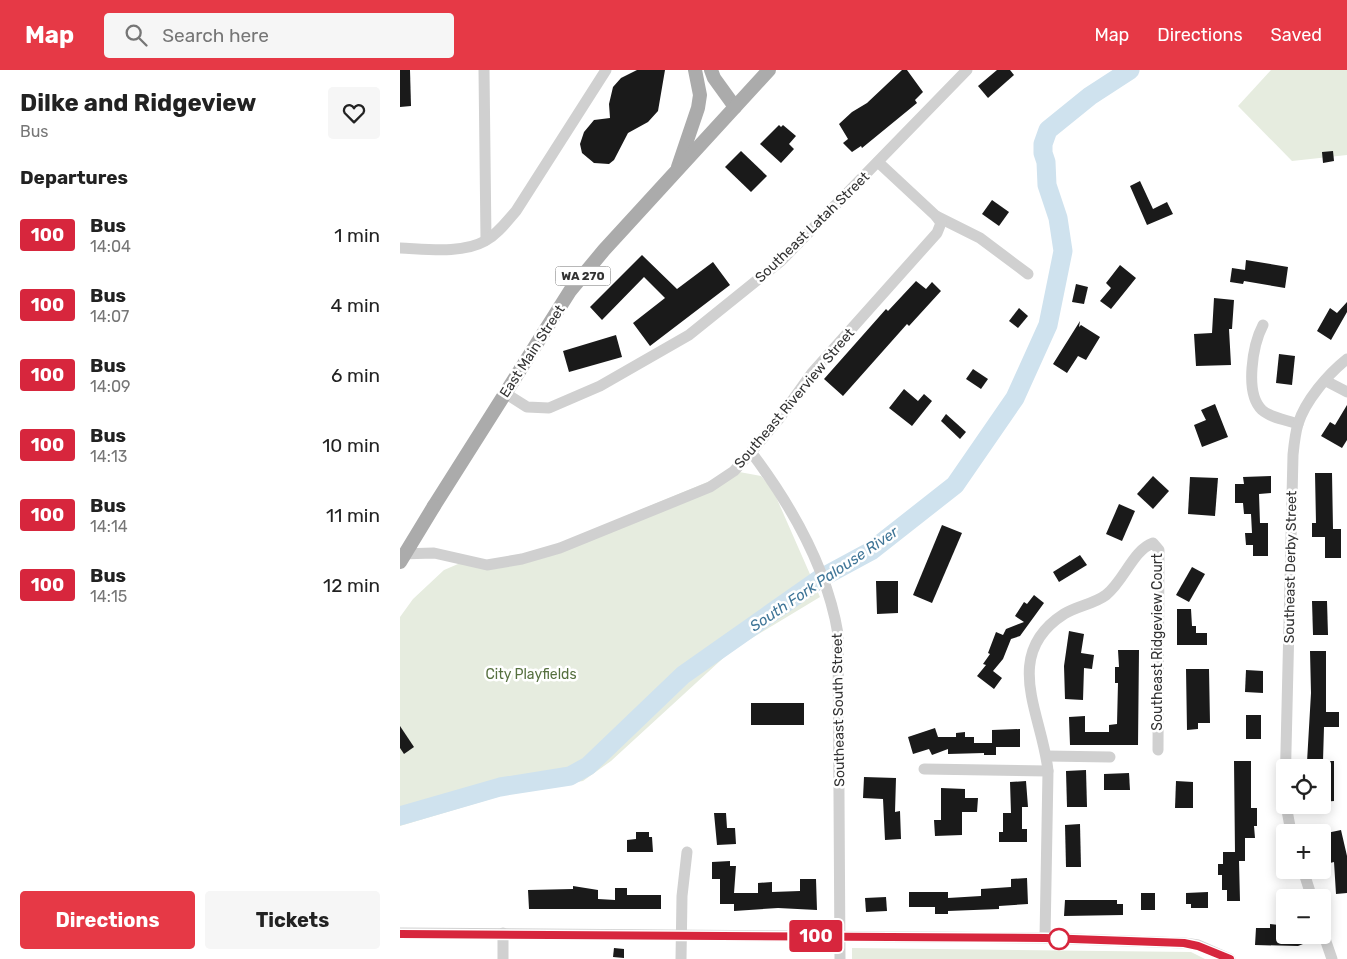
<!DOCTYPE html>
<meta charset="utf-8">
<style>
body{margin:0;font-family:Rubik,sans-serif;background:#f6f6f6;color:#222;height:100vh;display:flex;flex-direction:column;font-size:19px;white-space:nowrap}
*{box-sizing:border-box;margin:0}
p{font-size:16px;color:#767676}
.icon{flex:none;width:28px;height:28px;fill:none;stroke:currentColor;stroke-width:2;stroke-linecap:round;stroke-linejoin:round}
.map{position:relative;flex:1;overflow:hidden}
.details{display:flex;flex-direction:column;background:#fff;width:400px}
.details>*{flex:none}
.badge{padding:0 10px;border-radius:4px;font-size:18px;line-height:32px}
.fabs{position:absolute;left:876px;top:689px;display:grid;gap:10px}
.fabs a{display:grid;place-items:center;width:55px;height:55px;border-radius:5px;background:#fff;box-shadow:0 2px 12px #0003;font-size:25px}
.map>.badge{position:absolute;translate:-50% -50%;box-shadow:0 0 0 2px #fff}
h2{padding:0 20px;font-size:19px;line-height:45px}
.round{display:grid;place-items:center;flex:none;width:52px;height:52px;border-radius:5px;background:#f6f6f6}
.summary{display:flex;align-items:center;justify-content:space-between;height:85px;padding:0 20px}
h1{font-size:24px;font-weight:700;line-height:38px}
.action{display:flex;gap:10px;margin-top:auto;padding:10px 20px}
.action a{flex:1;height:58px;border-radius:5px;background:#e63946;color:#fff;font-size:20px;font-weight:700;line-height:58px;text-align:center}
.action a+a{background:#f6f6f6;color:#222}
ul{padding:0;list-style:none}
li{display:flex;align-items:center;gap:15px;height:70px;padding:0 20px}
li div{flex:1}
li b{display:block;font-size:19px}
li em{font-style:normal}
li .badge{min-width:55px;font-weight:700;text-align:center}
header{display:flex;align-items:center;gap:30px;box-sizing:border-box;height:70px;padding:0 25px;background:#e63946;color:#fff}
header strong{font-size:24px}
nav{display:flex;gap:28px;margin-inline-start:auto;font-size:18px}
.search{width:350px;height:45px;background:#f6f6f6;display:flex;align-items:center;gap:12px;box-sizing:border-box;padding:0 18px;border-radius:5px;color:#767676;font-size:19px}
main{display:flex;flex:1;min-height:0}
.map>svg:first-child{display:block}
.green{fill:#e6ecdf}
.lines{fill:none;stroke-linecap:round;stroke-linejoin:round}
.river{stroke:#cfe2ee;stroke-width:19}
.building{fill:#1a1a1a}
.minor{stroke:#d0d0d0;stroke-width:11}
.major{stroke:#ababab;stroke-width:14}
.major-bridge{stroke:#ababab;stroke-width:14}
.line-casing{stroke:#fff;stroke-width:11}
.line{stroke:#d7263d;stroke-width:8}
.stop-dot{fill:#fff;stroke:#d7263d;stroke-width:2.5}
.labels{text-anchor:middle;stroke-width:5;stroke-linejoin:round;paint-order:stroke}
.shield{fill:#fff;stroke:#707070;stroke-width:1}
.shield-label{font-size:12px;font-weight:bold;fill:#333}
.street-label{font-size:14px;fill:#333;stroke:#fff}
.park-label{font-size:14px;fill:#56703f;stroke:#fff}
.water-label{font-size:15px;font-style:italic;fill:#3f7597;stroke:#fff}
</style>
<header>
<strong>Map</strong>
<div class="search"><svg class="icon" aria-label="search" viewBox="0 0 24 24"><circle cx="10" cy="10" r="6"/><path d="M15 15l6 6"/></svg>Search here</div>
<nav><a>Map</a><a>Directions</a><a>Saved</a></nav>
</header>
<main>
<section class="details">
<div class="summary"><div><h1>Dilke and Ridgeview</h1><p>Bus</p></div><a class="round"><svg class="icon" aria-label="heart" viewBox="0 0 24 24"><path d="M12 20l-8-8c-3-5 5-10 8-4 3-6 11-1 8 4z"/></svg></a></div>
<h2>Departures</h2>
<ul>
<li><span class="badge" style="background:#d7263d;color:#fff">100</span><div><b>Bus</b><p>14:04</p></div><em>1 min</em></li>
<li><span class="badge" style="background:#d7263d;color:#fff">100</span><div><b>Bus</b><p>14:07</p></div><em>4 min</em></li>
<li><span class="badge" style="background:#d7263d;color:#fff">100</span><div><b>Bus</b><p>14:09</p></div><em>6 min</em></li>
<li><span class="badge" style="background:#d7263d;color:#fff">100</span><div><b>Bus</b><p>14:13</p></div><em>10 min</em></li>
<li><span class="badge" style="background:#d7263d;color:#fff">100</span><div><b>Bus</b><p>14:14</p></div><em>11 min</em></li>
<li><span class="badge" style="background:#d7263d;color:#fff">100</span><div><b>Bus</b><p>14:15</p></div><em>12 min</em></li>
</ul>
<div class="action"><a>Directions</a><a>Tickets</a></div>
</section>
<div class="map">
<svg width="947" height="889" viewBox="0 0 947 889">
<rect width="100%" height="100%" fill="#fff"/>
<g class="green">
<path d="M871,0H947V85L892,91L838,36Z"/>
<path d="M334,401L361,406L373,420L420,527L332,580L211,691L183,711L111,723L0,756V547L13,529L44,500L65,491L122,489Z"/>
<path d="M452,878L791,882L805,889H452Z"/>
</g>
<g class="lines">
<path class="river" d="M0,746L100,717L170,706L188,696L283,605L421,508L471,481L555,415L615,328L648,255L663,181L658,148L647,115L646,92L643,83V74L648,60L690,26L730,0"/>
</g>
<g class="building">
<path d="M0,0H10L11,36L0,37Z"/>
<path d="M237,0H265L258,41L248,52L228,63L214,90L209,94L194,93L182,83L180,74L184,62L194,50L210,48L209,34L213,17L221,8Z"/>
<path d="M502,0H507L523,22L515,30L517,33L462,78L461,76L452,82L443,73L448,69L439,54L452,42L467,33Z"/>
<path d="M597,0H610L614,5L588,28L578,16Z"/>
<path d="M379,55L381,57L383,55L396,66L389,74L394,79L381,93L360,74Z"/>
<path d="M341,81L367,106L351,122L325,97Z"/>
<path d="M933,81L934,91L923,93L922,82Z"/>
<path d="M740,111L753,139L767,132L773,144L747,155L730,116Z"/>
<path d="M592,130L609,142L599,156L582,144Z"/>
<path d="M242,185L277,219L313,192L330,215L250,276L233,253L265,228L244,207L202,250L190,237Z"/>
<path d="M846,190L888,197L885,218L844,211L843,214L830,212L832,198L845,200Z"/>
<path d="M720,195L736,208L711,239L700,231L711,218L706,213Z"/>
<path d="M516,211L526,219L532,212L541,221L509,256L507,254L443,326L424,309L486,239L488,241Z"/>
<path d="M676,214L688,217L684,234L672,232Z"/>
<path d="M814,228L834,230L832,259H829L831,295L796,296L794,264L812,263Z"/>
<path d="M947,232V242L931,270L917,261L930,238L937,243Z"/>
<path d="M619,238L628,246L618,258L609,251Z"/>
<path d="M680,251L679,257L681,255L700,267L686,290L678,286L667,303L653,294Z"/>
<path d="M216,265L222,287L169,302L163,281Z"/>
<path d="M879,284L895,286L892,315L876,313Z"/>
<path d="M573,299L588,309L581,319L566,309Z"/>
<path d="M504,319L518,331L524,324L532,331L512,356L489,338Z"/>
<path d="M815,334L828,367L802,377L794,355L806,350L801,340Z"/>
<path d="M947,335V370L942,378L921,366L930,352L935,355Z"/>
<path d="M546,344L566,362L560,369L541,351Z"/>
<path d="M915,403H932L933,459H941V488H925V467H912V453H916Z"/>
<path d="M753,406L769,421L753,439L737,424Z"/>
<path d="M871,406V423L859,424L860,453H868V486H853V475H846L845,463H852L851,444H844L843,433H835V414H844L843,407Z"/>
<path d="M790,407L818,408L815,446L788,444Z"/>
<path d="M719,434L735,441L722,471L706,464Z"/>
<path d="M542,455L562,463L532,533L513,525Z"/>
<path d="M680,485L687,495L659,512L653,502Z"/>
<path d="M792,497L805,504L789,532L776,525Z"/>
<path d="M476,511H498V543L477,544Z"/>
<path d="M634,525L644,533L620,566L611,569L603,589L593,601L602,608L594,619L577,606L586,595L583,594L590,584L588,583L596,562L603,565L606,559L624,552L615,546L624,532L627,534Z"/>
<path d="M912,531H927L928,565H913Z"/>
<path d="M777,539H791L792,556H796V563H807V575H777Z"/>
<path d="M669,561L684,564L681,583L694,585L692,599L684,598L683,630L665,629L664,596Z"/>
<path d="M718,580H739L738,675H670L669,647L685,646V662H709V655L717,654L718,613H715V597H719Z"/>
<path d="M910,581H926V642H939V657H924L923,691H934V731L922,732V698H911V692H907L911,623Z"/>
<path d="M786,599H809L810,653H798V659L787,660Z"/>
<path d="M846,600L863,601V623L845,622Z"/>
<rect x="351" y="633" width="53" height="22"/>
<rect x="846" y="645" width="15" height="24"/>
<path d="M0,656L14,677L4,684L0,678Z"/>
<path d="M535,658L538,667H556V663L565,662V667H574V673H592V660L620,659V677H596V685H584V683L548,684V679L532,685L529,679L513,684L508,667Z"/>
<path d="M834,691H851V738H857V756H854L855,768H845V791H839L840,831H827V820H822V805H818V794H823V782H835Z"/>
<path d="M686,700L687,737H667L666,701Z"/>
<path d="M729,703L730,720H704V704Z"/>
<path d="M464,707L496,708L495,742L500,741L501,769L485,770L483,729L463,728Z"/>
<path d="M626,711L628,737H622V759H627V772H599V762H603V743H611L610,712Z"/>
<path d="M776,711L793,712V738H775Z"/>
<path d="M541,718L565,719V728H578L577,742H562V765L535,766L534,750H541Z"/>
<path d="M314,743H326L327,758H335L336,774L317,775Z"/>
<path d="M680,754L681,797H666L665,755Z"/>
<path d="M941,760L947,786V823L936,824L934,792L930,793L926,777L922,778V764Z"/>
<path d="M236,762H249V767H252L253,782H227V770L236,769Z"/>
<path d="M330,791V796H336L334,823H358V813L372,812V822L400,821V809H416L417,840L378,838L334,841V834H320V809H312V792Z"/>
<path d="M627,808L628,834L599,836V839L548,841V844H535V837H509V822H548V828L581,826V819L611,817V809Z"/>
<path d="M173,816L198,820V829L215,830V818H227V825H261V839H129L128,820L173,819Z"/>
<path d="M808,822V838H791V834H786V823Z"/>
<rect x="741" y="823" width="14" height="17"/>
<path d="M486,827L487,841L466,842L465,828Z"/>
<path d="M665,830H717V834H723V845L664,846Z"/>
<path d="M870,854L879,855V865H906L908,872L898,876L855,875L856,858H870Z"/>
<path d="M214,878L224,879V888L213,887Z"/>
</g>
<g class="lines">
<g class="minor">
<path d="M84,0L86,170"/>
<path d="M478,92L536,146L580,168L628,204"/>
<path d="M0,178C26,179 62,184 85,171C98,164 107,151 116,141L206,0"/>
<path d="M863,255C853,274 844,323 862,340C871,348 887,350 898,354"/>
<path d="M926,311L947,322"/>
<path d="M105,323L127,337L149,338L200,316L289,265L381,191L567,0"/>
<path d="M351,382C391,435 427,497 438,564L440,889"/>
<path d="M0,484L34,483L87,495L122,489L160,478L310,417L334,401L351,382L379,349L412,303L537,163L541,153L536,146"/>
<path d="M647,686L710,687"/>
<path d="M524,699L648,701"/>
<path d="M885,722L893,385C894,375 895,364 898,354C905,331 928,304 947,289"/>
<path d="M886,735L891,762"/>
<path d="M903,800L912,828"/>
<path d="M922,860L932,889"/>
<path d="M0,863L645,868L784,873L798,875L830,889"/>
<path d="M645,868L648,701C643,646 600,585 664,544C677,536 694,534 706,525C724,511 733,480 753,473L759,480L758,680"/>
<path d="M103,889V863"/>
<path d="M281,889L282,826L287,782"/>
</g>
<g class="major">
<path d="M311,0L314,8L335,37"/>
<path d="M278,97L298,38L300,25L295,0"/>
<path d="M34,436L170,221L204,180L369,0"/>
</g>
<path class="major-bridge" d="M0,492L34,436"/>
</g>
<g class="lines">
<g class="line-casing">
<path id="line" d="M0,864L645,868L784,873L798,876L830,889"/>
</g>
<use href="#line" class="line"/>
</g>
<circle class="stop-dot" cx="659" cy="869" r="10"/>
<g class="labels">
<rect class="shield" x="155.5" y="196.5" width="55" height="19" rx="4"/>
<g class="shield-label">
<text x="183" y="210">WA 270</text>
</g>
<g class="street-label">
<text transform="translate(412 157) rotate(-44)" y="5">Southeast Latah Street</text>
<text transform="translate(132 281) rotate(-57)" y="5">East Main Street</text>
<text transform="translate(394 328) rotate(-50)" y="5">Southeast Riverview Street</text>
<text transform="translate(890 497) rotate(-89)" y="5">Southeast Derby Street</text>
<text transform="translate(757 572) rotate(-90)" y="5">Southeast Ridgeview Court</text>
<text transform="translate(438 640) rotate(-91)" y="5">Southeast South Street</text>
</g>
<g class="park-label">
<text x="131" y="609">City Playfields</text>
</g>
<g class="water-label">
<text transform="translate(424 509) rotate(-34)" y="5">South Fork Palouse River</text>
</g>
</g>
</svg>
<div class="fabs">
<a><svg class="icon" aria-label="locate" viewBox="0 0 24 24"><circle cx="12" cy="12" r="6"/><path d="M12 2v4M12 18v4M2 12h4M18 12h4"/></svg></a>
<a>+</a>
<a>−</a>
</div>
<b class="badge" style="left:416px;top:866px;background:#d7263d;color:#fff">100</b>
</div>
</main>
